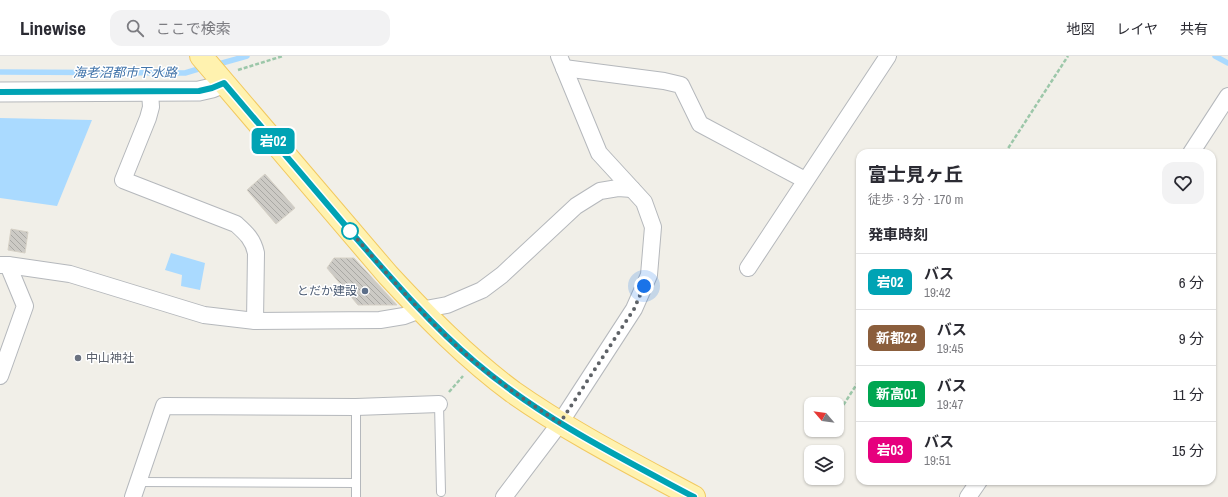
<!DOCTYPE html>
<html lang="ja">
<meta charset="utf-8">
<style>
body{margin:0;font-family:"Archivo Narrow","Noto Sans JP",sans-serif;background:#f2f2f3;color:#2b2b33;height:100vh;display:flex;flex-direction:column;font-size:15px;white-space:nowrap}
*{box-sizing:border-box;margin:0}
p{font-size:13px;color:#7c7c81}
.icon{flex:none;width:22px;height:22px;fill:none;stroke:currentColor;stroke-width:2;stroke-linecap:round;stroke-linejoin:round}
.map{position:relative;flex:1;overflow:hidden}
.sheet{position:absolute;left:856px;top:93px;width:360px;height:336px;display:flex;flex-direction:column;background:#fff;border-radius:12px;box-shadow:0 1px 3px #0004}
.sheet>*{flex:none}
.badge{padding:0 8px;border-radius:6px;font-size:14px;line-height:26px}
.needle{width:26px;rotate:298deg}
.controls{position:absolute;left:804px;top:341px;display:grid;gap:8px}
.controls a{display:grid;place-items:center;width:40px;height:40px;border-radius:8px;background:#fff;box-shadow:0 1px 3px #0004;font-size:20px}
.you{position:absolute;width:20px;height:20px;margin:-10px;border:3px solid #fff;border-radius:50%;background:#1a73e8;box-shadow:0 0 0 6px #1a73e833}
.map>.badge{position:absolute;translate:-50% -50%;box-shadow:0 0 0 2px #fff}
h2{padding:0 12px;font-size:15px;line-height:36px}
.round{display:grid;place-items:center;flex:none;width:42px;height:42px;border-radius:12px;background:#f2f2f3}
.overview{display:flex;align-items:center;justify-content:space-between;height:68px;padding:0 12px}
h1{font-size:19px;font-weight:700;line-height:30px}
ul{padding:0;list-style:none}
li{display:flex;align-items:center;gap:12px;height:56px;padding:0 12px;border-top:1px solid #e1e1e2}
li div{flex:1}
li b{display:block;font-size:15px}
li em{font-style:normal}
li .badge{min-width:44px;font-weight:700;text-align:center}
header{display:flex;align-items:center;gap:24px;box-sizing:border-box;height:56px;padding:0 20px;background:#fff;border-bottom:1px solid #e1e1e2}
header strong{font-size:19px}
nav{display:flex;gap:22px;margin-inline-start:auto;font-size:14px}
.search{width:280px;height:36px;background:#f2f2f3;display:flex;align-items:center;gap:10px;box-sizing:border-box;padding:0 14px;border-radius:12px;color:#7c7c81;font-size:15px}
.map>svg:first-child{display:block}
.water{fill:#aadaff}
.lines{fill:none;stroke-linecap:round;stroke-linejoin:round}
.stream{stroke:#aadaff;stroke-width:5.5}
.building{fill:url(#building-back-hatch);stroke:#d6d1c6}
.service-casing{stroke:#b5b8bc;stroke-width:10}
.minor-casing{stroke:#b5b8bc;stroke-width:18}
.tertiary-casing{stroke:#b5b8bc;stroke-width:21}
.primary-casing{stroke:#f2c960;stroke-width:24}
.path{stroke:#9cc7a9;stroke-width:2.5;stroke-dasharray:4 2;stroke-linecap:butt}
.service{stroke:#fff;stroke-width:8}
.minor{stroke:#fff;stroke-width:16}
.tertiary{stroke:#fff;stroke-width:19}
.primary{stroke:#fff2af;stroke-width:22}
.line-casing{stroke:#fff;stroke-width:9}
.line{stroke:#00a3b4;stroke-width:6}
.walk{stroke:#5f6368;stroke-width:4;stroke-dasharray:0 7.2}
.stop-dot{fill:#fff;stroke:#00a3b4;stroke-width:2}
.service-dot{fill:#5c6f8a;stroke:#fff;stroke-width:1.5}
.worship-dot{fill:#6b7280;stroke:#fff;stroke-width:1.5}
.labels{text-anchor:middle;stroke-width:3;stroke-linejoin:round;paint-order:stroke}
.service-label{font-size:12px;fill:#4e5e75;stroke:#fff;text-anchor:end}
.worship-label{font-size:12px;fill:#5b616d;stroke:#fff;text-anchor:start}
.water-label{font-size:13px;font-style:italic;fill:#4174aa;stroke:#fff}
</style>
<header>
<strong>Linewise</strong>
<div class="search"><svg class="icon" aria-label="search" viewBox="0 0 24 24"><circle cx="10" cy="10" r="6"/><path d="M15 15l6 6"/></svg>ここで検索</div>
<nav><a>地図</a><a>レイヤ</a><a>共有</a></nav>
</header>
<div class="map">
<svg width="1228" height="441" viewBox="0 0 1228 441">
<defs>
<pattern id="building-back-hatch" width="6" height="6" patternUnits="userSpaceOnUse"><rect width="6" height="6" fill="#cccac5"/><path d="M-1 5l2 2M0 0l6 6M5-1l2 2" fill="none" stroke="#a9a8a4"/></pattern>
</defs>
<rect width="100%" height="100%" fill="#f1efe8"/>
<g class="water">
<path d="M0,62L92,64L57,150L0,142Z"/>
<path d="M171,197L205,207L200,234L181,230L182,219L165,214Z"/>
</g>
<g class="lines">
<g class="stream">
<path d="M1215,0L1228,7"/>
<path d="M215,9L247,0"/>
<path d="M0,16L185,17L205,11"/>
</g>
</g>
<g class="building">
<path d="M265,118L295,152L276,168L247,134Z"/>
<path d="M11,173L28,176L25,197L8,194Z"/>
<path d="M334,202H354L397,249H358L327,212Z"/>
</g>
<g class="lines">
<g class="service-casing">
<g id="service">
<path d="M439,348L441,436"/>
<path d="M139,426L356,427"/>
<path d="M356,441V351"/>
</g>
</g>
<g class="minor-casing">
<g id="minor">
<path d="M564,12L664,25L681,29L700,68L805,124"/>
<path d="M150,36L151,51L148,62L123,124L236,168C246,177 253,183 256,197L255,265"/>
<path d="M1191,97L1228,40"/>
<path d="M0,209H8L70,218L204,259L255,265L380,264L404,260L420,254L447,249L482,234L502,219L576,150L600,135L618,132L632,133"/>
<path d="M748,212L888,0"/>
<path d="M0,320L25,250L8,209"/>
<path d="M133,441L164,350L356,351L439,348"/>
<path d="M504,441L560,367L634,253L649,219L653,171L644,146L599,97L559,0"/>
<path d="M968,441L979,425"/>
</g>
</g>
<g class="tertiary-casing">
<path id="tertiary" d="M0,36L199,35L212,32L224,27"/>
</g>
<g class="primary-casing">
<path id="primary" d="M201,0L388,219C427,261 467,302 513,336C570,376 633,408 694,441"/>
</g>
<g class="path">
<path d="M238,14L283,0"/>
<path d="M1005,97L1068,0"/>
<path d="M449,336L463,320"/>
<path d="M837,359L860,323"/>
</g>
<use href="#service" class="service"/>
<use href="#minor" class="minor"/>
<use href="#tertiary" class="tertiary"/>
<use href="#primary" class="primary"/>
</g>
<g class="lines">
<g class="line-casing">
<path id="line" d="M0,36L199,35L212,32L224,27C266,76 308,126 350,175C390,221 429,267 475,306C541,362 619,401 694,441"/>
</g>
<use href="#line" class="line"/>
<path class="walk" d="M350,175L347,171C388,219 428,267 476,307C502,329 531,348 560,367L634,253L644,230"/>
</g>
<circle class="stop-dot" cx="350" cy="175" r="8"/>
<circle class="service-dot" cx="365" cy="235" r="4"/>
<circle class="worship-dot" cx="78" cy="302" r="4"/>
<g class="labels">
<g class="service-label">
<text x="357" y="239">とだか建設</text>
</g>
<g class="worship-label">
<text x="86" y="306">中山神社</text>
</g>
<g class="water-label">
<text x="125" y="21">海老沼都市下水路</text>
</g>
</g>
</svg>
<div class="controls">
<a><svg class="needle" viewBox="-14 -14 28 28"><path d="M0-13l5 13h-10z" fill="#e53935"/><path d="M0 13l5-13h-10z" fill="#7c7c81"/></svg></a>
<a><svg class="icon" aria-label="layers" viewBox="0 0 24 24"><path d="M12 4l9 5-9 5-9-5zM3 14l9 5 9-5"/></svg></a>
</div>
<div class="you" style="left:644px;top:230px"></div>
<b class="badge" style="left:273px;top:85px;background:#00a3b4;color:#fff">岩02</b>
<section class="sheet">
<div class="overview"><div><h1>富士見ヶ丘</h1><p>徒歩 · 3 分 · 170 m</p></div><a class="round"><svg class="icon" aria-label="heart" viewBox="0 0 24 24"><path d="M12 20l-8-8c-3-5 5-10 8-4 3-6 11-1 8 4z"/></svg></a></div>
<h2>発車時刻</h2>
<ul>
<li><span class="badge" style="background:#00a3b4;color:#fff">岩02</span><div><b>バス</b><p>19:42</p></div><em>6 分</em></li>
<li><span class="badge" style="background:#8b5e3c;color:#fff">新都22</span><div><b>バス</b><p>19:45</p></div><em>9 分</em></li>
<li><span class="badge" style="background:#00a651;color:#fff">新高01</span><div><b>バス</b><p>19:47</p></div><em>11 分</em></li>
<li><span class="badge" style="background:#e6007e;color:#fff">岩03</span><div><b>バス</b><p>19:51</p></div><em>15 分</em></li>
</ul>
</section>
</div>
